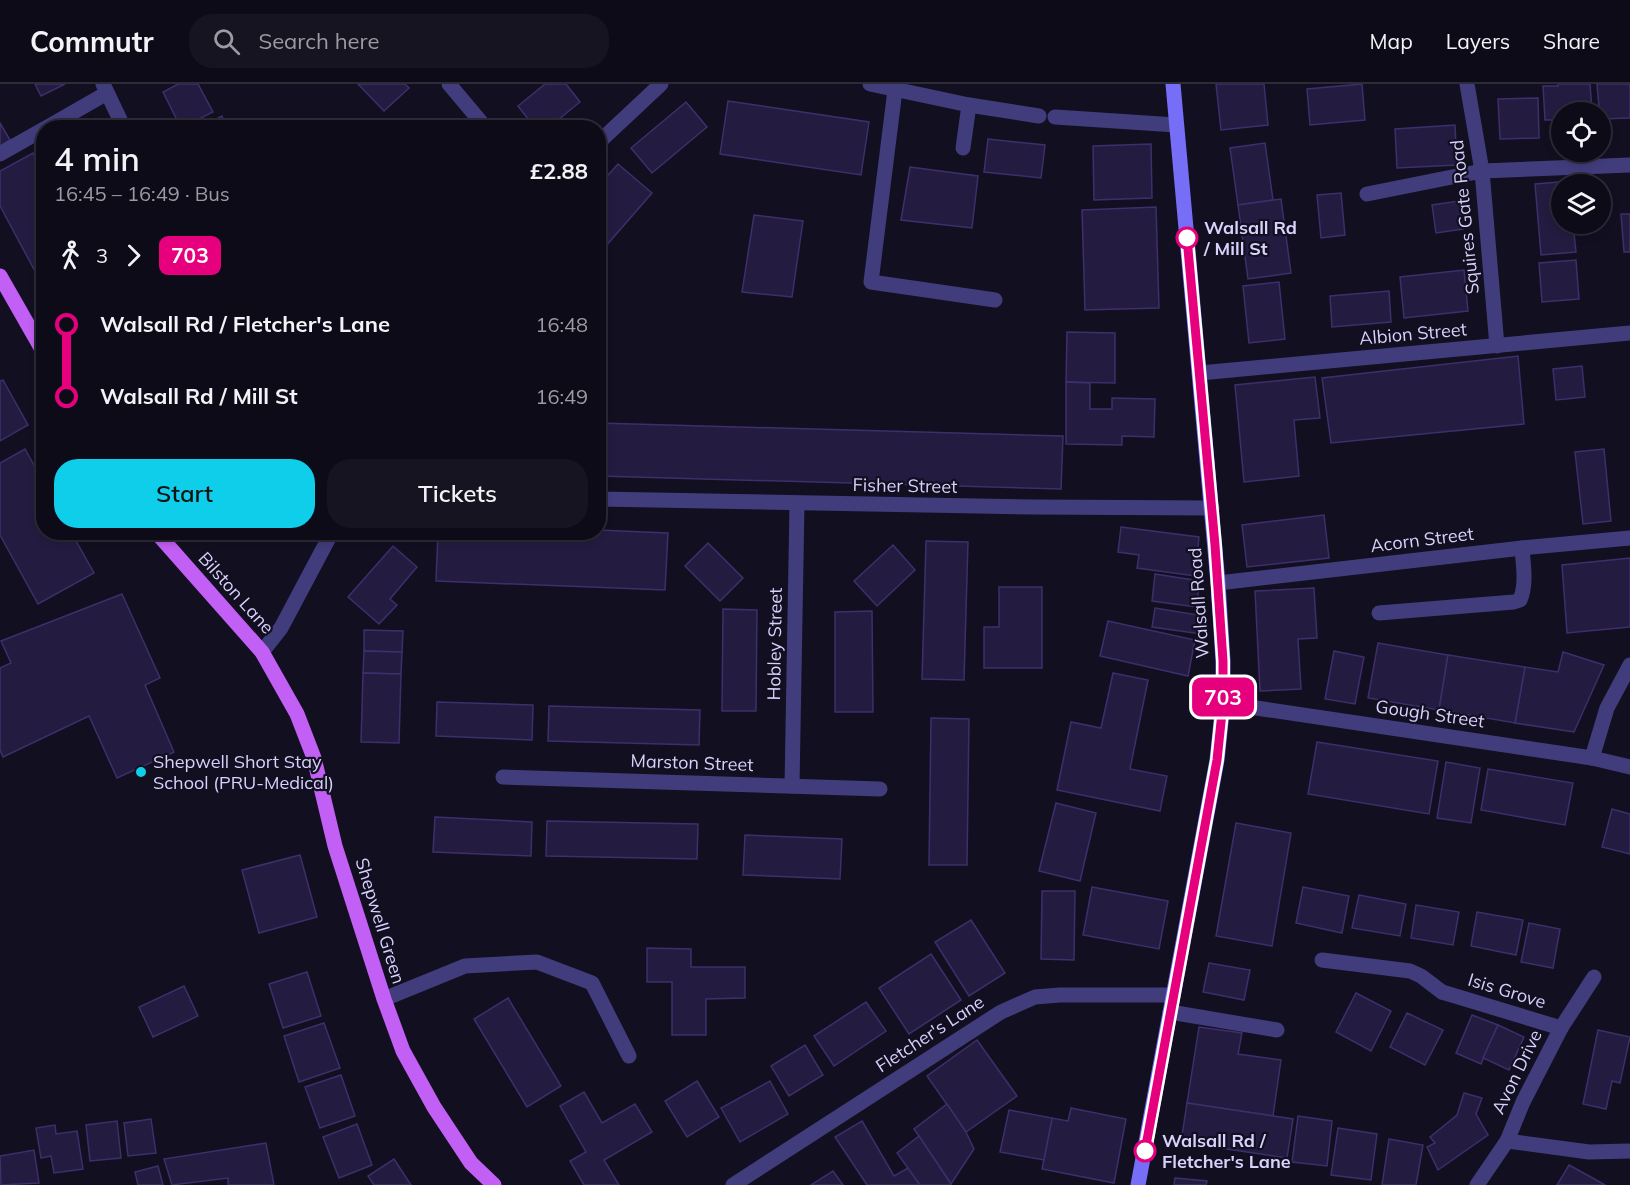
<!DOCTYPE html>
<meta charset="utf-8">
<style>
body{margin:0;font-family:Mulish,sans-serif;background:#171422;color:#f1f3f6;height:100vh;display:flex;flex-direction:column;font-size:22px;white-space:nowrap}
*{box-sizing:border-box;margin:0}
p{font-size:20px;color:#9b9ba2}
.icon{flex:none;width:33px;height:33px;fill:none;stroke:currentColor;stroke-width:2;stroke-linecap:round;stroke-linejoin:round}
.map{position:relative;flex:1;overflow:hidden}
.sheet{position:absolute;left:36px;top:36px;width:570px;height:420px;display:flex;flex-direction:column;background:#0e0b19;border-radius:24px;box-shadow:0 3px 9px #0003,0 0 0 2px #2e2b38}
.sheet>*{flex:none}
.badge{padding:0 12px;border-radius:9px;font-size:21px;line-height:39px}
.fabs{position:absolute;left:1551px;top:18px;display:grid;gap:12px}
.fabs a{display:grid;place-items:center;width:60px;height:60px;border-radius:50%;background:#0e0b19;box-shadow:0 3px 9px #0003,0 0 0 2px #2e2b38;font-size:30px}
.map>.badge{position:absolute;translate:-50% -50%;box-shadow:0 0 0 3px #fff}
.legs{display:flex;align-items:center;gap:9px;height:66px;padding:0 18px;font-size:20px}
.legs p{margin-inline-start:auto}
.headline{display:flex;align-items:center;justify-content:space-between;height:102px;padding:0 18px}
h1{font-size:33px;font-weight:600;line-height:45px}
.primary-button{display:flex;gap:12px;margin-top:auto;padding:12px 18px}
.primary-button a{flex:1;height:69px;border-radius:24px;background:#0fceea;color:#111;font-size:24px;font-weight:600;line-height:69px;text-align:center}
.primary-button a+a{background:#171422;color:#f1f3f6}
ul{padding:0 18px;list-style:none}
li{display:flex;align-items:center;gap:21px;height:72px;font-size:22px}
li i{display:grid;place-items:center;width:9px;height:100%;margin:0 8px;background:currentColor}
li i::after{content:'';width:15px;height:15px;margin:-8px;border:4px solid;border-radius:50%;background:#0e0b19}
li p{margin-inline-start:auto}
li:first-child i{background:linear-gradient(#0000 50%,currentColor 0)}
li:last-child i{background:linear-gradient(currentColor 50%,#0000 0)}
header{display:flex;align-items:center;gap:36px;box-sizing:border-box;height:84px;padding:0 30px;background:#0e0b19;border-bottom:2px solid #2e2b38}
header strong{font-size:28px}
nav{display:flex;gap:33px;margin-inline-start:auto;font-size:21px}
.search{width:420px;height:54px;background:#171422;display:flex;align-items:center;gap:15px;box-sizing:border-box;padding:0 21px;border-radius:24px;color:#9b9ba2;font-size:22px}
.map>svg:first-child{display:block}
.building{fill:#241c40;stroke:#3d2f6b;stroke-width:1.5}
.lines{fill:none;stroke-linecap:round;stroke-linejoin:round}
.service{stroke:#413d7d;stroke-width:15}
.minor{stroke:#413d7d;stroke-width:15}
.tertiary{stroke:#413d7d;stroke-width:15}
.secondary{stroke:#766ef6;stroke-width:15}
.primary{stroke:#c25ff5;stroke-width:15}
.line-1-casing{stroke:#fff;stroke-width:14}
.line-1{stroke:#e6007e;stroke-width:9}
.stop-1-dot{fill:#fff;stroke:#e6007e;stroke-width:3}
.poi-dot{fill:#0fceea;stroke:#120f21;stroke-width:2}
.labels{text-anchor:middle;stroke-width:4.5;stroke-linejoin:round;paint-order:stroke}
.street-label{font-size:18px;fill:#d7d1fc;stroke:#120f21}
.stop-label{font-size:18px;font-weight:bold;fill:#d7d1fc;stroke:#120f21;text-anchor:start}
.poi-label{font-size:18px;fill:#d7d1fc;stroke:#120f21;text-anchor:start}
</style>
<header>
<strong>Commutr</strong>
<div class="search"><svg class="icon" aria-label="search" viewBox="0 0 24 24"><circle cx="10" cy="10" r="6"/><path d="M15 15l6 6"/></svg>Search here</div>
<nav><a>Map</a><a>Layers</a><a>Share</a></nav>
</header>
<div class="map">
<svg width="1630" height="1101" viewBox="0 0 1630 1101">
<rect width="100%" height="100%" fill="#120f21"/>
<g class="building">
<path d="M35,0H65L41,12Z"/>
<path d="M178,0H198L213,28L181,44L163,8Z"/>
<path d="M358,0H405L409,4L384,27Z"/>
<path d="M545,0H566L580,18L548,44H535L518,22Z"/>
<path d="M1216,0H1264L1268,41L1221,46Z"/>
<path d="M1362,0L1365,36L1310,41L1307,5Z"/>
<path d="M1558,0H1590L1592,28H1562V36H1545L1543,2H1558Z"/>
<path d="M1597,0H1630V34L1600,35Z"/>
<path d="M1538,14L1539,54L1500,55L1498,15Z"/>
<path d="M728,17L869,38L861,91L720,70Z"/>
<path d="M686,18L707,43L652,89L631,64Z"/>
<path d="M222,32L227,44H198Z"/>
<path d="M0,39L10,56L0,62Z"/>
<path d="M1455,41L1457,81L1397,84L1395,45Z"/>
<path d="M988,55L1045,61L1041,94L984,88Z"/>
<path d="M1265,59L1273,116L1238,121L1230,64Z"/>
<path d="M1151,60L1152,114L1094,116L1093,62Z"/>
<path d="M33,69L44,88V204L0,122V87Z"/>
<path d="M618,80L652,109L598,171V102Z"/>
<path d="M910,83L978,92L972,144L901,136Z"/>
<path d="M1570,97V100H1562V140H1573L1576,168L1541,171L1535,100Z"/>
<path d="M1341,109L1345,151L1321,154L1317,111Z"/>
<path d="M1281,115L1291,189L1248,195L1238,121Z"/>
<path d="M1459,117L1463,145L1436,149L1432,121Z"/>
<path d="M1156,123L1159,224L1085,226L1082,126Z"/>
<path d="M1621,130H1630V168H1624Z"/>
<path d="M754,131L803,137L792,213L742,208Z"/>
<path d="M1576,176L1579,215L1542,218L1539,179Z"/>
<path d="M1464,186L1468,227L1404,234L1400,193Z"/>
<path d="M1279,198L1285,255L1249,259L1243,202Z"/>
<path d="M1389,207L1391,238L1332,243L1330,212Z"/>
<path d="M1067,248L1115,249V299L1066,298Z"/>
<path d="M1518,272L1524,340L1331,359L1322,294Z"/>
<path d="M1582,282L1585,313L1556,316L1553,285Z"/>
<path d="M1315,293L1320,334L1294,336L1299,392L1244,398L1235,301Z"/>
<path d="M3,296L28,341L0,357V297Z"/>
<path d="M1066,298L1090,299V325H1112V314L1155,315L1154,353L1122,352V361L1066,360Z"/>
<path d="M598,339L1063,352L1061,405L598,392Z"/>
<path d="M25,365L44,399V448H71L94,489L38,520L0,451V379Z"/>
<path d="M1604,365L1611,437L1583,440L1575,368Z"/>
<path d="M1324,431L1329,474L1247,483L1242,441Z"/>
<path d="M1121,443L1199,453L1195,492L1137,484L1139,471L1118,468Z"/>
<path d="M598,446L668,449L665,506L436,497L438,448H598Z"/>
<path d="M926,457L968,458L964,596L922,595Z"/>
<path d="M708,459L743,494L720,517L685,482Z"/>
<path d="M893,461L915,486L877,522L854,497Z"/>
<path d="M393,462L417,483L390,515L397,521L379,540L348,513Z"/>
<path d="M1630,474V543L1567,549L1562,481Z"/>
<path d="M1155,490L1200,497L1196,523L1152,517Z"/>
<path d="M999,503H1042V584H984V543H999Z"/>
<path d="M1314,504L1317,554L1298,555L1301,605L1260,607L1255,507Z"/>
<path d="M122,510L160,594L145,601L174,668L117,694L89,632L3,673L0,666V584L11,579L1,557Z"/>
<path d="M1155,524L1204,532L1201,550L1152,543Z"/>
<path d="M723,525L757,526L756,627H722Z"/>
<path d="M872,527L873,628H835V528Z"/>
<path d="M1108,537L1195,556L1188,592L1100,572Z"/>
<path d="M364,546L403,547L402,568L364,567Z"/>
<path d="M1378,559L1448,571L1439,626L1368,614Z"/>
<path d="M364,567L402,568L401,590L363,589Z"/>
<path d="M1334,567L1364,573L1355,620L1325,615Z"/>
<path d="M1563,568L1604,581L1574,648L1515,639L1525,583L1558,588Z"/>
<path d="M1448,571L1525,583L1515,639L1439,626Z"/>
<path d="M363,589L401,590L399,659L361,658Z"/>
<path d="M1113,589L1148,596L1130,685L1167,692L1160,727L1057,706L1071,638L1101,644Z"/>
<path d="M437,618L533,621L532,656L436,652Z"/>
<path d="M549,622L700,626L699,661L548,657Z"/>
<path d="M931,634L969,635L967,781H929Z"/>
<path d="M1317,658L1438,677L1429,730L1308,710Z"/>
<path d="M1446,678L1480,684L1471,739L1437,734Z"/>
<path d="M1488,685L1573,699L1565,741L1481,726Z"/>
<path d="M1056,719L1096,729L1080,797L1039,787Z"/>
<path d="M1612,725L1630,730V770L1602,763Z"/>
<path d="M435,733L532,738L531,772L433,768Z"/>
<path d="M547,737L698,740L697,775L546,772Z"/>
<path d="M1236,739L1291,749L1272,862L1216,852Z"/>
<path d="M745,751L842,755L840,795L743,791Z"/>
<path d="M300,771L317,833L259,849L242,786Z"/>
<path d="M1092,803L1168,817L1159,865L1083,851Z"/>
<path d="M1303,803L1349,812L1342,849L1296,839Z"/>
<path d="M1042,807H1075L1074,876L1041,875Z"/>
<path d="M1359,811L1406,820L1400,852L1352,844Z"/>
<path d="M1416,821L1459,828L1453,861L1411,854Z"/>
<path d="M1477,828L1523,836L1516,871L1471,862Z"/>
<path d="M971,836L1005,889L969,912L935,858Z"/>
<path d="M1529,839L1560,845L1553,884L1521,878Z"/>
<path d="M647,864L691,865V883H745V914L706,915V951H672V898H647Z"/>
<path d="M931,870L961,916L909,950L879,904Z"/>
<path d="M1209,879L1250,886L1244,916L1203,908Z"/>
<path d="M307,888L321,932L283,944L269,900Z"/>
<path d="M184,902L198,932L153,953L139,923Z"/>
<path d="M1356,909L1391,927L1371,967L1336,948Z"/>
<path d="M508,914L561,1002L527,1023L474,935Z"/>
<path d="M866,918L886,947L834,982L814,952Z"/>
<path d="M1407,929L1443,946L1425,981L1390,963Z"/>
<path d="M1472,931L1498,941L1481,980L1456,969Z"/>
<path d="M324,939L340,984L299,998L284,952Z"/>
<path d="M1498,941L1524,953L1509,986L1483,974Z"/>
<path d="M1199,943L1242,949L1238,970L1281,976L1273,1032L1187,1019Z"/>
<path d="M1598,946L1630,953L1620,999L1612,997L1606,1025L1583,1020Z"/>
<path d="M977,956L1017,1012L966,1048L927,992Z"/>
<path d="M805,961L823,991L789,1012L771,982Z"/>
<path d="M341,991L355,1032L320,1044L305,1003Z"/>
<path d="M697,997L719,1033L687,1053L665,1017Z"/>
<path d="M770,997L788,1030L740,1058L721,1024Z"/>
<path d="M584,1008L602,1039L635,1020L652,1048L604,1076L619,1101H584L570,1077L586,1068L560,1022Z"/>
<path d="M1464,1009L1482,1014L1476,1030L1488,1051L1438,1086L1427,1063L1435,1059L1430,1053L1457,1031Z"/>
<path d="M1187,1019L1293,1035L1287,1074L1181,1058Z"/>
<path d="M947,1020L966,1048L974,1065L951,1100L914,1045Z"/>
<path d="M1071,1024L1126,1035L1114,1099L1042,1085L1052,1034L1068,1037Z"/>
<path d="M1009,1026L1052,1034L1044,1076L1000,1068Z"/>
<path d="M1298,1032L1332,1037L1327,1082L1292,1078Z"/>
<path d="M151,1035L156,1069L128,1072L124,1039Z"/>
<path d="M117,1037L121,1074L90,1077L86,1041Z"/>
<path d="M862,1037L894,1092L908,1084L920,1101H867L835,1053Z"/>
<path d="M357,1040L372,1081L339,1094L323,1053Z"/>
<path d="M55,1041L56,1050L77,1047L83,1085L54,1089L51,1072L41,1074L36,1044Z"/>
<path d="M1338,1044L1377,1050L1371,1096L1331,1091Z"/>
<path d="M919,1052L951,1100L950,1101H920L897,1069Z"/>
<path d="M1389,1055L1423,1061L1416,1101H1382Z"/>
<path d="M266,1059L274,1101H228V1094L172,1101L164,1075Z"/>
<path d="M34,1066L39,1099L1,1101L0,1072Z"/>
<path d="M394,1075L411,1101H374L368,1092Z"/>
<path d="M1569,1081L1598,1097L1605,1101H1557Z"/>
<path d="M158,1082L163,1101H138L135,1088Z"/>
<path d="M833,1087L843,1101H811Z"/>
<path d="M1175,1094L1207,1097L1206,1101H1174Z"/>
</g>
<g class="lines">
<g class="service">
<path d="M46,44L107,9"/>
<path d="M0,70L44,45"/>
<path d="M1379,529L1514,518L1520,516C1527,500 1523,480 1522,464"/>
<path d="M1322,876L1410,887L1421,892L1442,908"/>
<path d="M1170,928L1277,946"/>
</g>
<g class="minor">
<path d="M103,0L124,44"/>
<path d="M449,0L486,44"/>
<path d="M870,0L969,21L1039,32"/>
<path d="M1467,0L1482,87L1497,262"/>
<path d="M895,6L871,198L995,216"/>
<path d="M1055,33L1176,41"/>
<path d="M963,64L969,21"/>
<path d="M1367,110L1482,87L1630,81"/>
<path d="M598,415L1033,423L1212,424"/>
<path d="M1218,499L1522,464L1630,454"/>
<path d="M1223,619L1592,674L1630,683"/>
<path d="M1592,674L1607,624L1630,581"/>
<path d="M503,693L880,705"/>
<path d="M792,702L797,420"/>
<path d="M1442,908L1561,944"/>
<path d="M384,915L465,882L537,878L592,899L629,972"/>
<path d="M1507,1057L1589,1068L1630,1067"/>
<path d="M733,1101L1001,928L1035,913L1060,911H1173"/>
<path d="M1477,1101L1507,1057L1523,1018L1561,944L1594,893"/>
</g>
<g class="tertiary">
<path d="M598,59L661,0"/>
<path d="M1200,289L1630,249"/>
<path d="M262,568L281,544L332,448"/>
</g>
<path class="secondary" d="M1138,1101L1217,676L1223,619V577L1218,499L1173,0"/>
<g class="primary">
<path d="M0,192L44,269"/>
<path d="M156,448L262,568L297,630L314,674L335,762L384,915L403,967L434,1023L471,1079L494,1101"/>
</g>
</g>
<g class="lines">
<g class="line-1-casing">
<path id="line-1" d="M1145,1067L1217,676L1223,619V577L1215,461L1187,154"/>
</g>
<use href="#line-1" class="line-1"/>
</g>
<g class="stop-1-dot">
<circle cx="1187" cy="154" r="10"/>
<circle cx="1145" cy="1067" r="10"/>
</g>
<circle class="poi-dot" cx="141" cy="688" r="6"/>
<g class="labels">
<g class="street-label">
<text transform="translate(1465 133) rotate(-96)" y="6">Squires Gate Road</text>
<text transform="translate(1413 250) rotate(-5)" y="6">Albion Street</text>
<text transform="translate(905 402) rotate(1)" y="6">Fisher Street</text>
<text transform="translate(1422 456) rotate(-7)" y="6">Acorn Street</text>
<text transform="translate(236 509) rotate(48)" y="6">Bilston Lane</text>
<text transform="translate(1199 519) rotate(-94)" y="6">Walsall Road</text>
<text transform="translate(775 560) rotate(-89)" y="6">Hobley Street</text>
<text transform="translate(1430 630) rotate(8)" y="6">Gough Street</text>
<text transform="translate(692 679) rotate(2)" y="6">Marston Street</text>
<text transform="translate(380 837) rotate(73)" y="6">Shepwell Green</text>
<text transform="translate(1507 907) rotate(17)" y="6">Isis Grove</text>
<text transform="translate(930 950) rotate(-33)" y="6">Fletcher's Lane</text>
<text transform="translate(1517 988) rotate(-64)" y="6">Avon Drive</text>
</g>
<g class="stop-label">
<text x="1204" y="150">Walsall Rd<tspan x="1204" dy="21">/ Mill St</tspan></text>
<text x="1162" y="1063">Walsall Rd /<tspan x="1162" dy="21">Fletcher's Lane</tspan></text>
</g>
<g class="poi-label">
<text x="153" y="684">Shepwell Short Stay<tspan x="153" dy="21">School (PRU-Medical)</tspan></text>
</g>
</g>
</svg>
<div class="fabs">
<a><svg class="icon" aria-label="locate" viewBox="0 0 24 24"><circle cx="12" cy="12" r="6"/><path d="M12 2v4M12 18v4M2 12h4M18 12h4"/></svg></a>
<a><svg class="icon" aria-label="layers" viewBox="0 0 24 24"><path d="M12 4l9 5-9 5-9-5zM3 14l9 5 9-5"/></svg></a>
</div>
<b class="badge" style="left:1223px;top:613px;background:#e6007e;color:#fff">703</b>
<section class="sheet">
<div class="headline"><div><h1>4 min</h1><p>16:45 – 16:49 · Bus</p></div><b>£2.88</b></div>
<div class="legs"><svg class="icon" aria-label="walk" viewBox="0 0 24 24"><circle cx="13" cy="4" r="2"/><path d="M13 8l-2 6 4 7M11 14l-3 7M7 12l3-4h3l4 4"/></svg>3<svg class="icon" aria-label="forward" viewBox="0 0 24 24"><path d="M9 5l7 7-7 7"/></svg><b class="badge" style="background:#e6007e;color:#fff">703</b></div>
<ul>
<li><i style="color:#e6007e"></i><b>Walsall Rd / Fletcher's Lane</b><p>16:48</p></li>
<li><i style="color:#e6007e"></i><b>Walsall Rd / Mill St</b><p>16:49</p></li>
</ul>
<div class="primary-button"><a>Start</a><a>Tickets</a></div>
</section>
</div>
